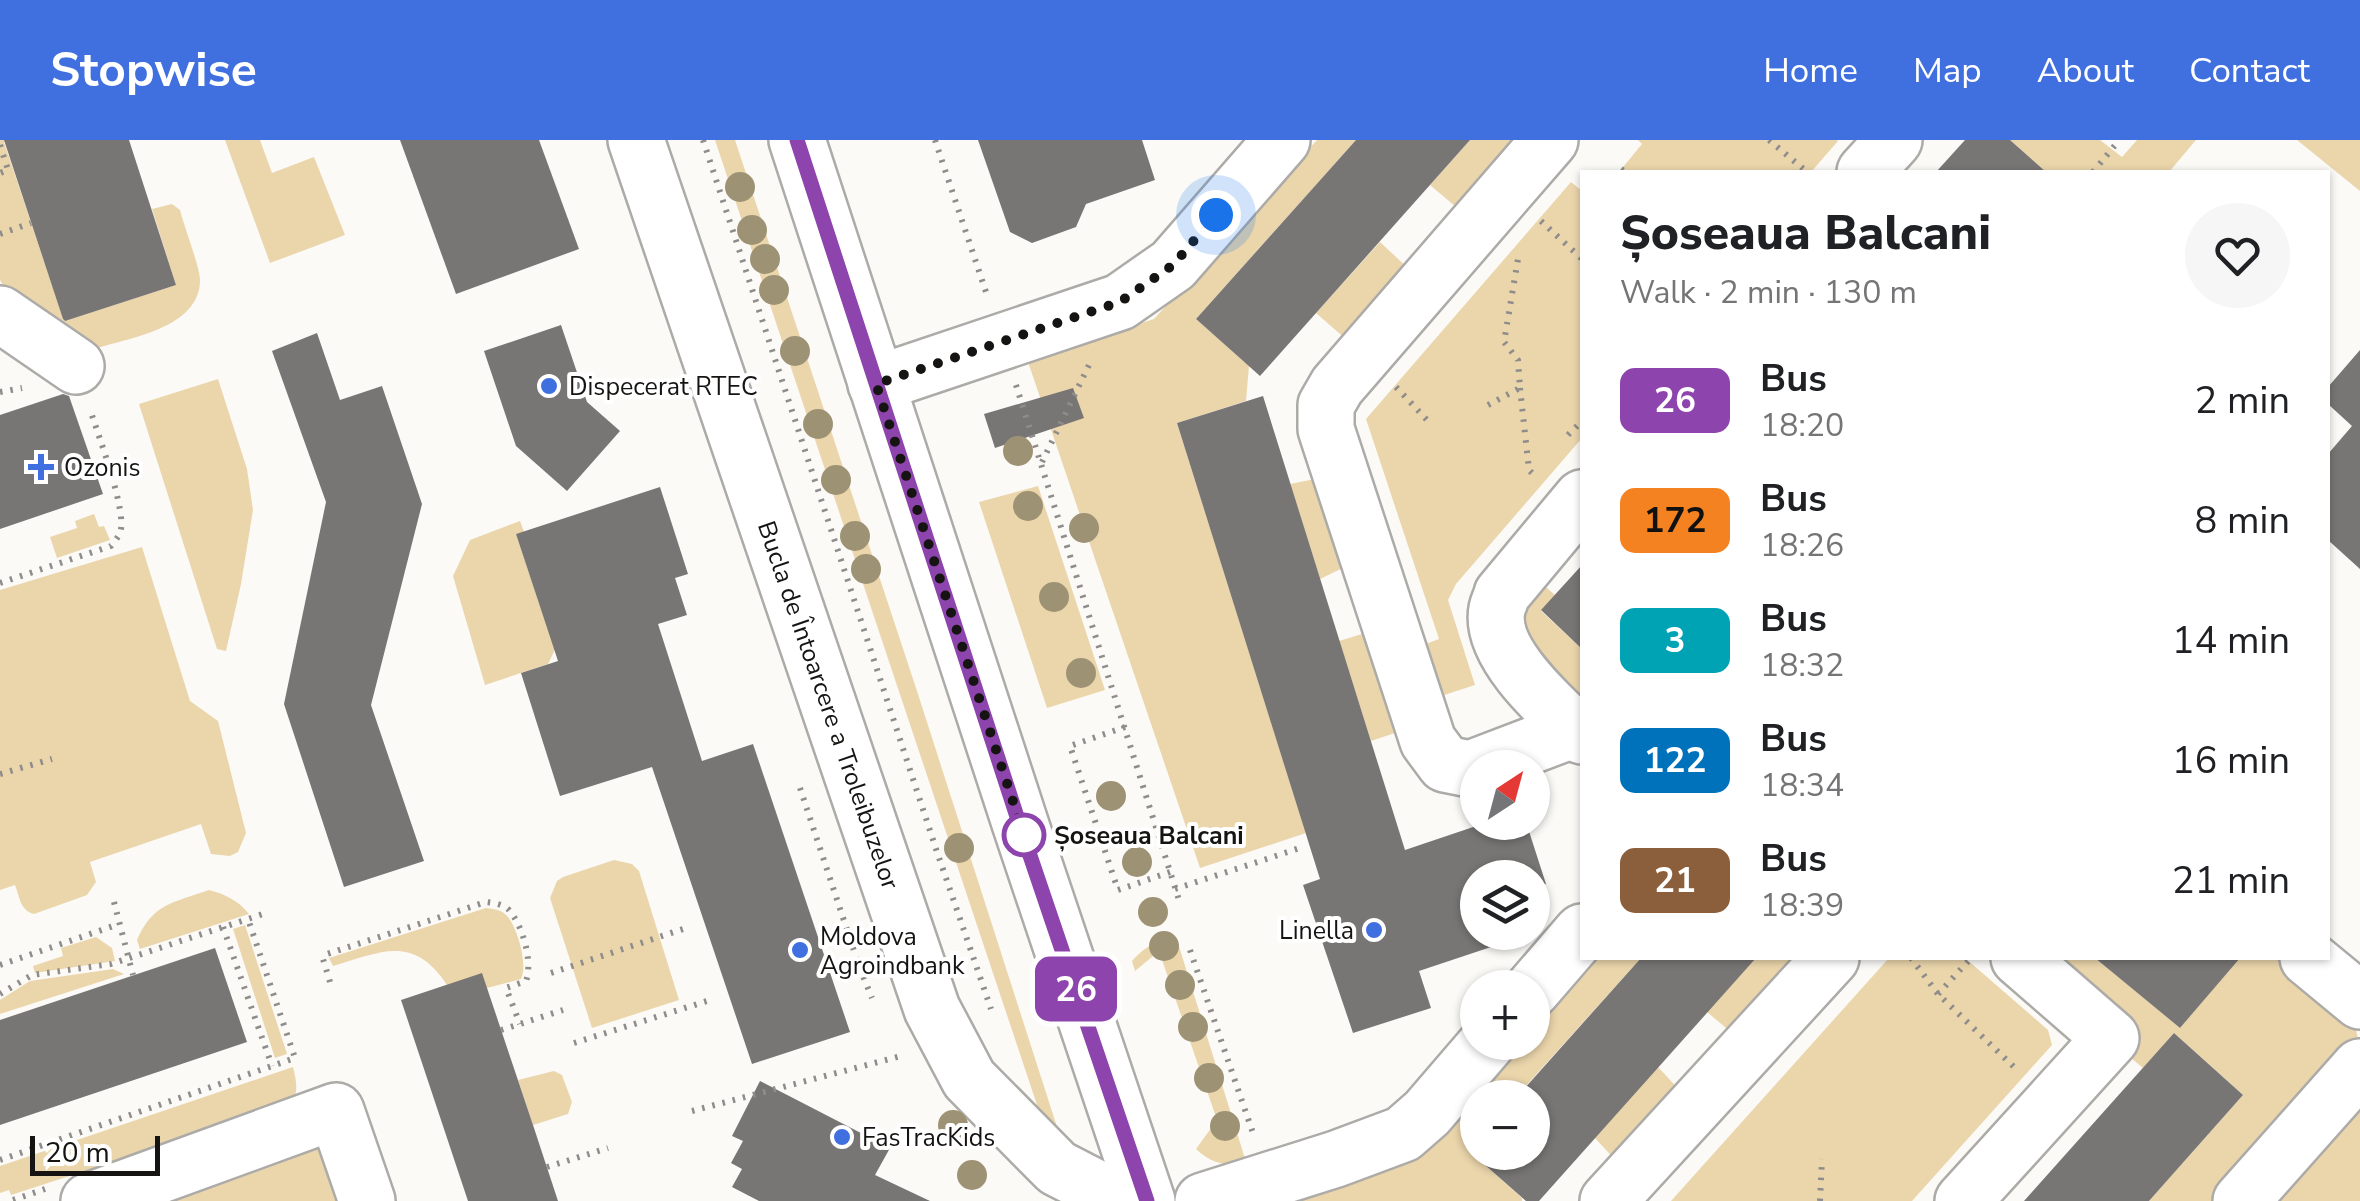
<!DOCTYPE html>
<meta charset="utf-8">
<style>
body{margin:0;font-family:"Nunito Sans",sans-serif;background:#f6f6f6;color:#202124;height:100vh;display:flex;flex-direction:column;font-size:38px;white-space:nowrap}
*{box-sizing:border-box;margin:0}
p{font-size:32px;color:#757577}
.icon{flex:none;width:55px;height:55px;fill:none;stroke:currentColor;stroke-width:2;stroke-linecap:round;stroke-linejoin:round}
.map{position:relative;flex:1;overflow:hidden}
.details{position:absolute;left:1580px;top:30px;width:750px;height:790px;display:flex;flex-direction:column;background:#fff;border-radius:0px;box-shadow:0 2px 8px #0004}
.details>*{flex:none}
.badge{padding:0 20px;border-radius:15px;font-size:35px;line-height:65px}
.needle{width:65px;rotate:36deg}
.fabs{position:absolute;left:1460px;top:610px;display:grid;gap:20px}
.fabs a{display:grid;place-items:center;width:90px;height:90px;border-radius:50%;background:#fff;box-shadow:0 2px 8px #0004;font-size:50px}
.scale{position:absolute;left:30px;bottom:25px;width:130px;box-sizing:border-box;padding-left:10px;border:5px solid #151413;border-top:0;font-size:28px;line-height:35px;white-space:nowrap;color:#151413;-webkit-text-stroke:8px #fff;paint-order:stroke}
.you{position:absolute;width:50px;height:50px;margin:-25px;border:8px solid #fff;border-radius:50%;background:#1a73e8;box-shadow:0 0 0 15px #1a73e833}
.map>.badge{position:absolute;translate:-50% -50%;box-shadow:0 0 0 5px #fff}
.round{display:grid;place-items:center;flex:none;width:105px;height:105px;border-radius:52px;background:#f6f6f6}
.head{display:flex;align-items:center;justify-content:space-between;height:170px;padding:0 40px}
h1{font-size:48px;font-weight:800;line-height:75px}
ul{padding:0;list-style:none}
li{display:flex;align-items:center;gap:30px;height:120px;padding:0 40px}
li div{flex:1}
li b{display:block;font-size:38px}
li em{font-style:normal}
li .badge{min-width:110px;font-weight:700;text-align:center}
header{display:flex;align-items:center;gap:60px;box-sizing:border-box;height:140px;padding:0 50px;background:#406fe0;color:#fff}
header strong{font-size:48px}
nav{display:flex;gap:55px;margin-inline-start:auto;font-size:35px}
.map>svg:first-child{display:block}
.green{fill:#ebd6ac}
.building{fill:#787674}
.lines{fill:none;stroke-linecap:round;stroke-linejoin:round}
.minor-casing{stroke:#adaba8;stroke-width:60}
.major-casing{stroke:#adaba8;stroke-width:60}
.path{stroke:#8e8d8b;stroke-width:6;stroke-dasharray:2.5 8;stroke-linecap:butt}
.minor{stroke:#fff;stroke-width:55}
.major{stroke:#fff;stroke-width:55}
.tree{fill:#9e9275}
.line-casing{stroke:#fff;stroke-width:22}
.line{stroke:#8e44ad;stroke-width:15}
.walk{stroke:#151413;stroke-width:10;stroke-dasharray:0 18}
.poi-dot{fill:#406fe0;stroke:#fff;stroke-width:4}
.stop-dot{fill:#fff;stroke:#8e44ad;stroke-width:5}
.labels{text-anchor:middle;stroke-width:8;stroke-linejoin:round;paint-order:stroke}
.poi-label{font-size:25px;fill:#151413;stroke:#fff;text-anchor:start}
.street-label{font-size:25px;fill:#151413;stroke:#fff}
.stop-label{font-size:25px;font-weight:bold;fill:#151413;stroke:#fff;text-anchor:start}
</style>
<header>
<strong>Stopwise</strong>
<nav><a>Home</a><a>Map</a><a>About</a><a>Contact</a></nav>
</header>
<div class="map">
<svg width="2360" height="1061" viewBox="0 0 2360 1061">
<rect width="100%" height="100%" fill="#fbfaf7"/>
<g class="green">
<path d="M0,0H7L4,2L64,181L176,145L152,69L172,64L180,70C184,86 199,125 200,139C201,188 129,198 94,209L15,165L0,140Z"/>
<path d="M225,0H260L272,33L314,17L345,95L270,123Z"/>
<path d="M715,0H735L917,551L1058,990L1055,993L1045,989Z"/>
<path d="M1317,0H1356L1196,179L1249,226L1246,261L1177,283L1306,693L1200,728L1027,219L1154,179Z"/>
<path d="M1470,0H1520L1462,72L1430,45Z"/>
<path d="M1638,0H1836L1838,1L1811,32H1619L1642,4Z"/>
<path d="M2010,0H2100L2122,17L2137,0H2196L2169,32H2046Z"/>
<path d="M2297,0H2360V51Z"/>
<path d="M1571,42L1582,51V298L1456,444L1448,460L1475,545L1432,559L1415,508L1439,499L1366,279Z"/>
<path d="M1380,102L1412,132L1348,201L1316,173Z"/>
<path d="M218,239L247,329L253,370L241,444L226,511L217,509L139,264Z"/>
<path d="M1310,340H1321L1351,424L1320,439L1290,344Z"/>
<path d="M1038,346L1105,550L1047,568L979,362Z"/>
<path d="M94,374L99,387L104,386L110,400L57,418L50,397L77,388L75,381Z"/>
<path d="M520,381L524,392L516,394L544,478L563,493L548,524L485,545L453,436L470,400Z"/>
<path d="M142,407L190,561L218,581L246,693L238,712L230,716L211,714L201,684L90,722L96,742L87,755L34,774C20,770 20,758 15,745L0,750V450Z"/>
<path d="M1532,435L1555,455L1541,471L1582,509V564L1520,511V457Z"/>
<path d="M1375,490L1407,583L1395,593L1371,601L1339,501Z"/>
<path d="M614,720L632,724L639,731L679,860L592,888L550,758L557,741L563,737Z"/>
<path d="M209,750C225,754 239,761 249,774L140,809L137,800C153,763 173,763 209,750Z"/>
<path d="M486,768C494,769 503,770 508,777C518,790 528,824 521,839L487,848L447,845C413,794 382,812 333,826L329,818Z"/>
<path d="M245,785L287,914L275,918L233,789Z"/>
<path d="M96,797L112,808L115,821L35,833L33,826L63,816L61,808Z"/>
<path d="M1177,800L1247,1025C1228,1027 1210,1023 1196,1009L1217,980L1159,811L1135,831L1132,821C1148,804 1154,802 1177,800Z"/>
<path d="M1589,818H1641L1516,957L1478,958L1477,1001L1469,1011L1522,1058V1061H1301L1297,1049L1512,903L1532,902L1533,880Z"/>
<path d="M1756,818H1798L1732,893L1707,872Z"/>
<path d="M1889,818H1965L2048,890L2052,905L1912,1061H1671Z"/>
<path d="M2046,818H2095L2180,888L2239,818H2280L2355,883L2359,905L2220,1061H2149L2243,955L2174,893L2143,928L2125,913L2138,896Z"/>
<path d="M113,829L124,834L0,874V860L30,841Z"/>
<path d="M293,927C296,939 298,948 294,961L285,966L11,1055L9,1050L0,1053V1026Z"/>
<path d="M1658,927L1683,954L1619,1024L1595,998Z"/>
<path d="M554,931L562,935L572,962L568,974L533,985L518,940Z"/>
<path d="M2360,958V1061H2268Z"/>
<path d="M322,1003L356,1061H130Z"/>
</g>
<g class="building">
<path d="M4,0H129L176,145L65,181L63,179Z"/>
<path d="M400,0H539L579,109L456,154Z"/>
<path d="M978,0H1142L1155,40L1086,64L1076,87L1032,103L1010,92Z"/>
<path d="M1356,0H1470L1260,236L1196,179Z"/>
<path d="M1965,0H2010L2046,32H1936Z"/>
<path d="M561,185L587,262L620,291L567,351L516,306L484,211Z"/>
<path d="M317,193L340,260L382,246L422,364L371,565L424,721L344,747L284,564L326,362L272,211Z"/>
<path d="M2360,210V429L2328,400V314L2352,286L2328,264V247Z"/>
<path d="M1073,248L1084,278L995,308L984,274Z"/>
<path d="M63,254L69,256L103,354L0,389V275Z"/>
<path d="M1263,256L1405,710L1488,682H1526L1546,744L1532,748V738H1478V792H1522L1524,796L1419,831L1431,868L1353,893L1303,745L1320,739L1177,283Z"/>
<path d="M660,347L688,434L675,438L687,475L658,484L702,621L753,604L850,892L752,924L652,627L560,656L521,533L558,521L516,394Z"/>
<path d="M1582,425V509L1541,470Z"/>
<path d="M215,808L247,902L0,985V880Z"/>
<path d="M1641,818H1756L1539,1061H1526L1469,1011L1478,1001V1012H1532V958H1516Z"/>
<path d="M2095,818H2240L2180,888Z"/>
<path d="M482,833L533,985L558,1061H468L401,860Z"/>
<path d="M2174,893L2243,955L2149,1061H2024Z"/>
<path d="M760,941L890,1008L875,1035L930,1061H759L732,1047L742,1029L731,1023L743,1001L732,996Z"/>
</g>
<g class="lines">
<g class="minor-casing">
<g id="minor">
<path d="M636,0L932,869L969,939L1057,1028L1121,1061"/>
<path d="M1550,0L1337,246L1326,265V289L1428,601L1445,624L1470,629L1575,589"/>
<path d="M1865,32L1894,0"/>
<path d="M0,174L76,226"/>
<path d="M876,244L1120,162L1173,125L1282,0"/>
<path d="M1582,358L1502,454C1501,459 1498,464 1497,469C1488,513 1553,569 1582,596"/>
<path d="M2308,818L2360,861"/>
<path d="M1532,850L1582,792"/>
<path d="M89,1061L336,971L367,1061"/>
<path d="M1203,1061L1336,1019L1403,994L1427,973L1488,902"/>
<path d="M1608,1061L1831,818"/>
<path d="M1963,1061L2111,898L2019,818"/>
<path d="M2241,1061L2360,927"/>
</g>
</g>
<g class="major-casing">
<path id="major" d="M797,0L1021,686L1147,1061"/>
</g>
<g class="path">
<path d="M703,0L936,709L991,869"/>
<path d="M935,0L987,155"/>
<path d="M1769,0L1807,32"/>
<path d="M0,5L8,30L0,33"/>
<path d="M1621,29L1625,32"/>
<path d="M2093,32L2116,4L2115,0"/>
<path d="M1541,81L1582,119"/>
<path d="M0,94L31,83"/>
<path d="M1016,245L1179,760"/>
<path d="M1396,247L1427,280"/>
<path d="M1520,248L1529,330L1537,338"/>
<path d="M0,252L22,248"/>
<path d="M1488,265L1520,248L1518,220L1504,202L1519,113"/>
<path d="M1568,295L1582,281"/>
<path d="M1042,322L1089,225"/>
<path d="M0,443L111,406C112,404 120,395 120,393C128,373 98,295 91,272"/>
<path d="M1125,587L1070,606L1118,750L1170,732"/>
<path d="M0,634L52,619"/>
<path d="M800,648L860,829L872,858"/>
<path d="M1175,749L1303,707"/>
<path d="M114,762L133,835"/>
<path d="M223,787L272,926"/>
<path d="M1190,810L1254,996"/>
<path d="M1911,818L1938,854L2016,929"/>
<path d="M0,825L119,784"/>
<path d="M551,833L683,789"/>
<path d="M330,842L323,819L327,814L486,762C494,763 503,764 509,770C523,786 533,822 526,841L506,848L520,884"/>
<path d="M0,854L32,835L111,824L269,772"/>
<path d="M1938,854L1971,818"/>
<path d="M501,890L563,870"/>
<path d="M574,903L707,861"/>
<path d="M692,971L901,916"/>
<path d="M0,1020L295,918L248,779"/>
<path d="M547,1027L608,1008"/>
<path d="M13,1060L45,1049"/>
<path d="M1820,1061L1822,1019"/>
</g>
<use href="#minor" class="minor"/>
<use href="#major" class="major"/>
</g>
<g class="tree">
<circle cx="740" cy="47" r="15"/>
<circle cx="752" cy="90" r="15"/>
<circle cx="765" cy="119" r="15"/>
<circle cx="774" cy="150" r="15"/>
<circle cx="795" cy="211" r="15"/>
<circle cx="818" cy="284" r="15"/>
<circle cx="1018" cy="311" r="15"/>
<circle cx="836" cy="340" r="15"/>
<circle cx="1028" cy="366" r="15"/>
<circle cx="1084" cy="388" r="15"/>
<circle cx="855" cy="396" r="15"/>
<circle cx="866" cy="429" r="15"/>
<circle cx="1054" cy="457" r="15"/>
<circle cx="1081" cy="533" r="15"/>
<circle cx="1111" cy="656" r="15"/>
<circle cx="959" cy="708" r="15"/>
<circle cx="1137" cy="722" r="15"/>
<circle cx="1153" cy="772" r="15"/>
<circle cx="1164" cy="806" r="15"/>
<circle cx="1180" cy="845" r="15"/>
<circle cx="1193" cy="887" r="15"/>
<circle cx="1209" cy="938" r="15"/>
<circle cx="953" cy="985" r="15"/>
<circle cx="1225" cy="986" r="15"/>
<circle cx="972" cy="1035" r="15"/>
</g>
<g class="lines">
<g class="line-casing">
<path id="line" d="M797,0L1020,686L1147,1061"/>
</g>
<use href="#line" class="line"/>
<path class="walk" d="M1024,695L876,244L1120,162L1173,125L1216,75"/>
</g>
<g class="poi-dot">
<circle cx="549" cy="246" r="10"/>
<path d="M36 312h10v10h10v10h-10v10h-10v-10h-10v-10h10z"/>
<circle cx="1374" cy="790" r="10"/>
<circle cx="800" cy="810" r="10"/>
<circle cx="842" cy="997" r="10"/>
</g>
<circle class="stop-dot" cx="1024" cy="695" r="20"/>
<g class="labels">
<g class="poi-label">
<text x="569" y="255">Dispecerat RTEC</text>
<text x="64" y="336">Ozonis</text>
<text x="1354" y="799" text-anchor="end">Linella</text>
<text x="820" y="805">Moldova<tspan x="820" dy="29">Agroindbank</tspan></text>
<text x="862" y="1006">FasTracKids</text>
</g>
<g class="street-label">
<text transform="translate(829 565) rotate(71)" y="9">Bucla de Întoarcere a Troleibuzelor</text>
</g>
<g class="stop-label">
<text x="1054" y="704">Șoseaua Balcani</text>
</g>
</g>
</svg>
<div class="fabs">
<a><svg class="needle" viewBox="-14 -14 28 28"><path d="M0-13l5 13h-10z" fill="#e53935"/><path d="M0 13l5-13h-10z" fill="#757577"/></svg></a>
<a><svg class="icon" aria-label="layers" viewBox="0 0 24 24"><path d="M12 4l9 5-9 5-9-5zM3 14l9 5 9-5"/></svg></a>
<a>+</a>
<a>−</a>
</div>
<div class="scale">20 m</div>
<div class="you" style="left:1216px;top:75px"></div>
<b class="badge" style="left:1076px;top:849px;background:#8e44ad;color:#fff">26</b>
<section class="details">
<div class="head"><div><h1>Șoseaua Balcani</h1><p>Walk · 2 min · 130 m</p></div><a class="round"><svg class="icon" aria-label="heart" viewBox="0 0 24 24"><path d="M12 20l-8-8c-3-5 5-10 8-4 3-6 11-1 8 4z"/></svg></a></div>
<ul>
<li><span class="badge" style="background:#8e44ad;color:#fff">26</span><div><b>Bus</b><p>18:20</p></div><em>2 min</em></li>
<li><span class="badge" style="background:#f58220;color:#111">172</span><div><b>Bus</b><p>18:26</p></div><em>8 min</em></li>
<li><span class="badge" style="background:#00a3b4;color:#fff">3</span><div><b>Bus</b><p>18:32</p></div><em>14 min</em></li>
<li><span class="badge" style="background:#0072bc;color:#fff">122</span><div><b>Bus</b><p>18:34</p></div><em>16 min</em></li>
<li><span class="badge" style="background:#8b5e3c;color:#fff">21</span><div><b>Bus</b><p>18:39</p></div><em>21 min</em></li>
</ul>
</section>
</div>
